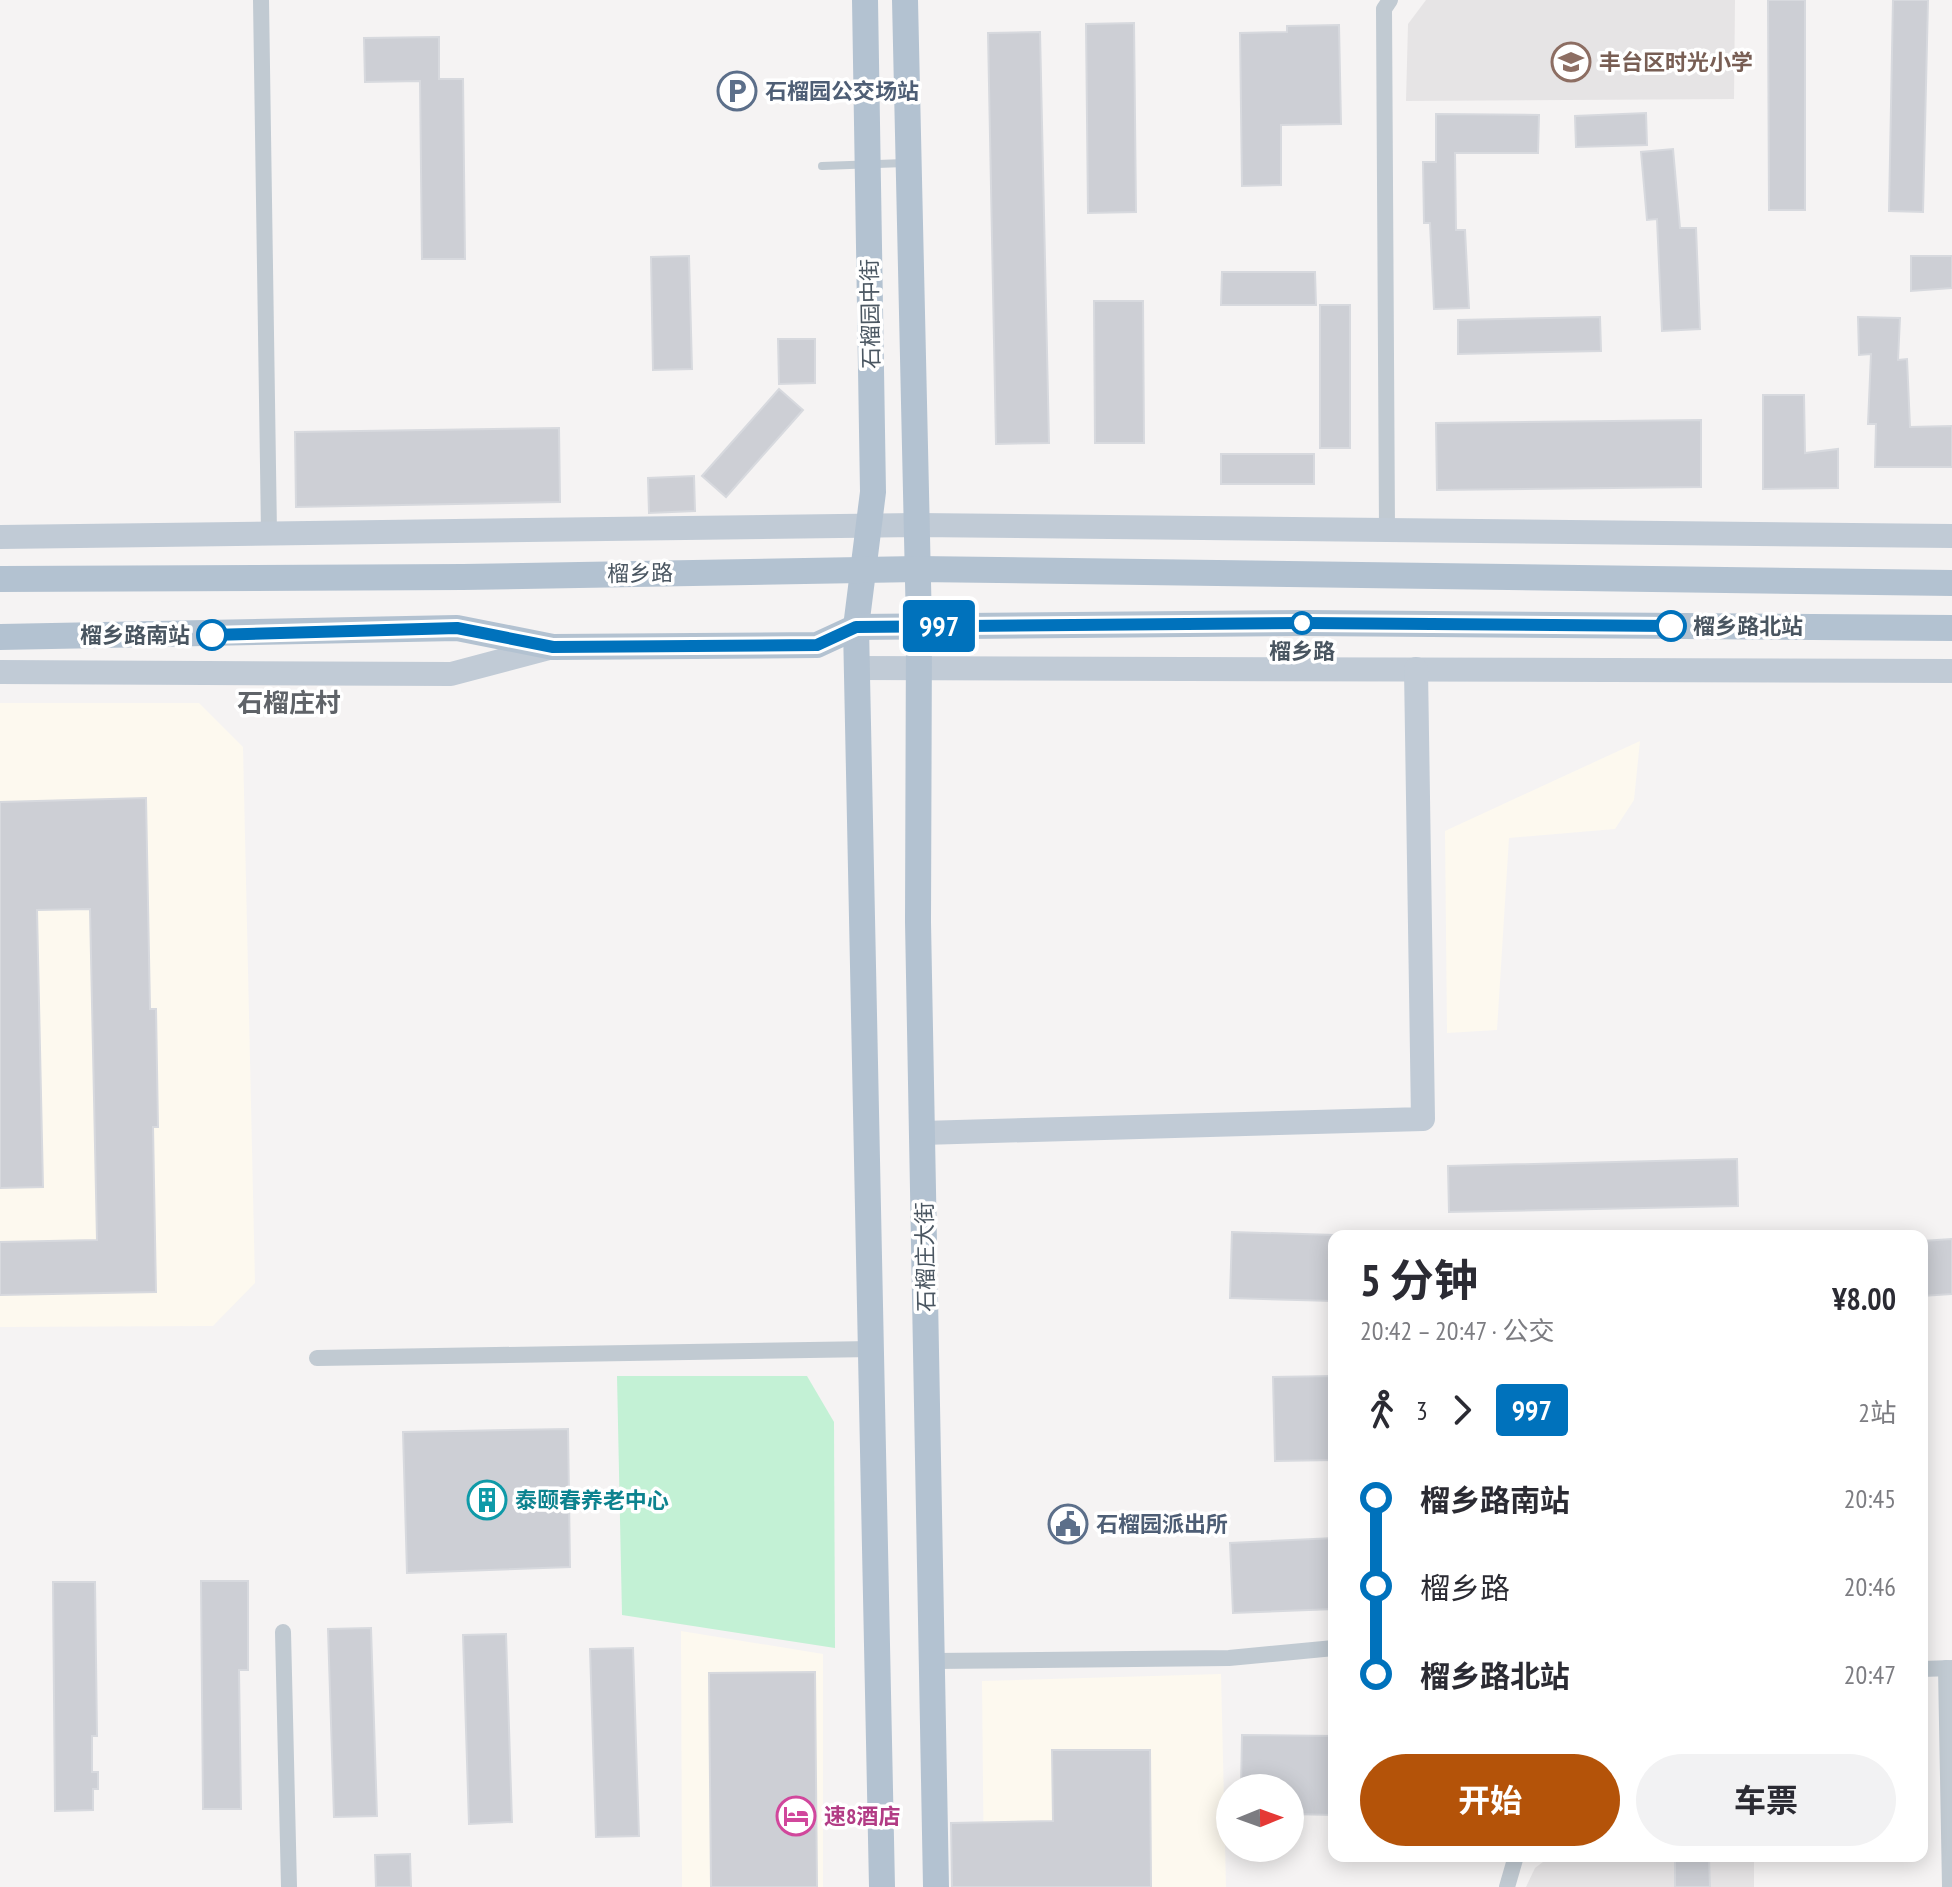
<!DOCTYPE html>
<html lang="zh">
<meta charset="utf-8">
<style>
body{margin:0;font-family:"PT Sans Narrow","Noto Sans SC",sans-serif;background:#f2f2f3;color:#2b2b33;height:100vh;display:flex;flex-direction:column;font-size:30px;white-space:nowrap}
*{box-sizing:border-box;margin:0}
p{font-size:26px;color:#7c7c81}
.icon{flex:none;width:44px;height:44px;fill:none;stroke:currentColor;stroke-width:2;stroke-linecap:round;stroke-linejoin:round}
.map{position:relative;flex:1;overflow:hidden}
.side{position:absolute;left:1328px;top:1230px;width:600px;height:632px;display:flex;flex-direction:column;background:#fff;border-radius:16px;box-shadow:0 4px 20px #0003}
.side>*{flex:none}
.badge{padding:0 16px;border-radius:6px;font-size:28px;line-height:52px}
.needle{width:52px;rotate:89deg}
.buttons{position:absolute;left:1216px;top:1774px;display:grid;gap:16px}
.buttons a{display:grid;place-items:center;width:88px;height:88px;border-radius:50%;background:#fff;box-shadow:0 4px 20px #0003;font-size:40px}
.map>.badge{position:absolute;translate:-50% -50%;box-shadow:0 0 0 4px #fff}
.legs{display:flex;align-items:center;gap:12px;height:88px;padding:0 32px;font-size:26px}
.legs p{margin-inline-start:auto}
.overview{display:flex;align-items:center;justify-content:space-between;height:136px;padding:0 32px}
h1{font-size:44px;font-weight:700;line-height:60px}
.action{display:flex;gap:16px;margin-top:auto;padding:16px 32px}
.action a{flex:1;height:92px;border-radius:48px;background:#b45309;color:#fff;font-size:32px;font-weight:700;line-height:92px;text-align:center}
.action a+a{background:#f2f2f3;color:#2b2b33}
ul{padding:0 32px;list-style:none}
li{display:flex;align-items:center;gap:28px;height:88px;font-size:30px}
li i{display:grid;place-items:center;width:12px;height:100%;margin:0 10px;background:currentColor}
li i::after{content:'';width:20px;height:20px;margin:-10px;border:6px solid;border-radius:50%;background:#fff}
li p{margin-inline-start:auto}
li:first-child i{background:linear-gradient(#0000 50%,currentColor 0)}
li:last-child i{background:linear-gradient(currentColor 50%,#0000 0)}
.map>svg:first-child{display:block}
.commercial{fill:#fdf9ef}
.education{fill:#e6e4e5}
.green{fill:#c3f1d5}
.building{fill:#cdcfd5;stroke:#d7d9de;stroke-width:2}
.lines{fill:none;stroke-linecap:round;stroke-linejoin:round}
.lane{stroke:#c1cad2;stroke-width:8}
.street{stroke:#c1cad2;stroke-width:16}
.secondary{stroke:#c1cbd6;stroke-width:24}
.primary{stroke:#b3c2d1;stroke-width:26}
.line-1-casing{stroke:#fff;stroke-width:18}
.line-1{stroke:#0072bc;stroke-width:12}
.stop-1-dot{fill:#fff;stroke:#0072bc;stroke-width:4}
.labels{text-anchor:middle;stroke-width:7;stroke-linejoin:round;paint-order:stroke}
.education-label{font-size:22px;font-weight:bold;fill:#785e54;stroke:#fff;text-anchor:start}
.service-label{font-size:22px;font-weight:bold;fill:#4e5e75;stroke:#fff;text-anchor:start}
.street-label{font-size:22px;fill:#4a5661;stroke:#fff}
.stop-label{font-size:22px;font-weight:bold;fill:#4a5661;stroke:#fff;text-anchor:start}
.culture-label{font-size:22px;font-weight:bold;fill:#0d838f;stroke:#fff;text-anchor:start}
.hotel-label{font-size:22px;font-weight:bold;fill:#b23c85;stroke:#fff;text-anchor:start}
.quarter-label{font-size:26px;font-weight:bold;fill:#5f6368;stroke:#fff}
</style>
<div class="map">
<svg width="1952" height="1887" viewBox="0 0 1952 1887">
<rect width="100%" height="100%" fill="#f5f3f3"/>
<g class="commercial">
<path d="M0,703H199L243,747L255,1283L213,1326L0,1327Z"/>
<path d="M1640,741L1634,800L1615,829L1509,838L1497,1030L1447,1033L1445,831Z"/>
<path d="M681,1631L823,1654V1887H682Z"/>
<path d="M1221,1674L1226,1887H984L982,1681Z"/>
</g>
<g class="education">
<path d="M1426,0H1735L1734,99L1406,101L1408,24Z"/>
<path d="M1551,1856H1754V1887H1526L1535,1868Z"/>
</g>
<path class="green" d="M617,1376H807L834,1422L835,1648L622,1615Z"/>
<g class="building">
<path d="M1768,0H1805V210H1769Z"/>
<path d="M1893,0H1928L1923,212L1889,211Z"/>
<path d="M1134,23L1136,212L1088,213L1086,24Z"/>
<path d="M1339,25L1341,124L1281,125V185L1242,186L1240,33L1287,32V26Z"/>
<path d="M1040,32L1049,443L996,444L988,33Z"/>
<path d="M439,37V79H463L465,259H422L420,81L365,82L364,38Z"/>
<path d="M1646,113L1647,145L1576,147L1575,116Z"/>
<path d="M1436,114L1539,115L1538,153H1455L1456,230H1465L1469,308L1434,309L1430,223H1424L1423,162H1436Z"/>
<path d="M1673,149L1680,228H1696L1700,329L1662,331L1657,219L1647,220L1641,152Z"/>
<path d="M689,256L692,369L653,370L651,257Z"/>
<path d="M1911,256H1952V288L1911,291Z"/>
<path d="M1222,272H1315L1316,305H1221Z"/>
<path d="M1094,301H1143L1144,443H1095Z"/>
<rect x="1320" y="305" width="30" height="143"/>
<path d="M1600,317L1601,351L1458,354V320Z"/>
<path d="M1858,317L1900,318L1898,360L1907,359L1910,427L1952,426V467H1875L1876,424H1868L1871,354L1859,355Z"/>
<path d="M778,339H815V383L779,384Z"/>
<path d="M779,389L803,410L726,497L702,476Z"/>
<path d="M1763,395H1804L1805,453L1838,449V488L1763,489Z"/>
<path d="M1701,420V487L1437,490L1436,423Z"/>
<path d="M559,428L560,502L296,507L295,432Z"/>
<rect x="1221" y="454" width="93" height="30"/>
<path d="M694,476L695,511L649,513L648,478Z"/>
<path d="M146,798L150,1009H156L158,1127H153L156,1292L0,1295V1242L97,1240L90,909L37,910L43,1187L0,1188V802Z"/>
<path d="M1737,1159L1738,1206L1449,1212L1448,1166Z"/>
<path d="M1232,1232L1334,1235L1333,1301L1230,1298Z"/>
<path d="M1952,1239V1294L1922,1296V1241Z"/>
<path d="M1334,1376V1460L1275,1461L1273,1377Z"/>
<path d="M568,1429L570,1567L407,1573L403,1432Z"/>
<path d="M1334,1538V1609L1233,1613L1230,1543Z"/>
<path d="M201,1581H248V1670H239L241,1809H203Z"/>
<path d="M53,1582H95L97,1736H92V1772H98V1789H93V1810L55,1811Z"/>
<path d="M371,1628L377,1816L334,1817L328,1629Z"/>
<path d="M506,1634L512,1822L469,1824L463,1635Z"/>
<path d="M633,1648L639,1836L596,1837L590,1649Z"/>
<path d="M815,1672L817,1887H711L709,1673Z"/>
<path d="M1242,1735L1334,1736V1815L1290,1814V1788H1241Z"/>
<path d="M1052,1750H1150L1151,1887H952L951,1823L1053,1821Z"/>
<path d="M410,1854L411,1887H376L375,1855Z"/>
<path d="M1675,1856H1709L1710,1887H1675Z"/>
</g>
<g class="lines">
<path class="lane" d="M822,166L905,163"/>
<g class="street">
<path d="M261,0L269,533"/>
<path d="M1387,530L1384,9L1390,0"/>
<path d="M317,1358L873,1349"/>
<path d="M283,1632L289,1887"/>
<path d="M933,1661L1229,1658L1334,1648"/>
<path d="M1946,1668L1950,1887"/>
<path d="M1922,1669L1952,1668"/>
<path d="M1507,1887L1516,1856"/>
</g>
<g class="secondary">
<path d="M0,537L917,525L1952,536"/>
<path d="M857,668L1952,671"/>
<path d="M0,672L451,674L553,647"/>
<path d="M922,1133L1423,1119L1416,669"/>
</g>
<g class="primary">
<path d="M865,0L873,492L856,627L882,1887"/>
<path d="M905,0L919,626L918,922L936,1887"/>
<path d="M0,579L463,577L918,569L1952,583"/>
<path d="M0,637L457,628L553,647L817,645L856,627L1305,623L1952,628"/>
</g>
</g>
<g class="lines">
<g class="line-1-casing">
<path id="line-1" d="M212,635L457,628L553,647L817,645L856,627L1305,623L1671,626"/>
</g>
<use href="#line-1" class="line-1"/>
</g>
<defs>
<g id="school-ring" transform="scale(2)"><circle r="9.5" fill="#fff" stroke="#8d6e63" stroke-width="1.5"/><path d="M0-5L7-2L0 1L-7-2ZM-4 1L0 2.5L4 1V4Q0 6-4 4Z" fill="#8d6e63"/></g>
<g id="parking-ring" transform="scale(2)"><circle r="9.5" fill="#fff" stroke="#5c6f8a" stroke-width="1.5"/><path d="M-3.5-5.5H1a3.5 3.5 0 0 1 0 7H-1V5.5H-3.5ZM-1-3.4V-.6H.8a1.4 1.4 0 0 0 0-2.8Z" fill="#5c6f8a"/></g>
<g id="building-ring" transform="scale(2)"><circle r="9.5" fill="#fff" stroke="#0f9aa8" stroke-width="1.5"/><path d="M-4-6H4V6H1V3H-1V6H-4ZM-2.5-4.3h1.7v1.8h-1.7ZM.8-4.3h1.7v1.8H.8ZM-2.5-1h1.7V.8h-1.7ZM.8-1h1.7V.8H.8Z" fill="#0f9aa8"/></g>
<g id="civic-ring" transform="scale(2)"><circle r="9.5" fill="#fff" stroke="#5c6f8a" stroke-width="1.5"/><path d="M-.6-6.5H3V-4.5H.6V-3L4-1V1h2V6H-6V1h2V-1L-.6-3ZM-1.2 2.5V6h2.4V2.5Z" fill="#5c6f8a"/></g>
<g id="hotel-ring" transform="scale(2)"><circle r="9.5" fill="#fff" stroke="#d1479c" stroke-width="1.5"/><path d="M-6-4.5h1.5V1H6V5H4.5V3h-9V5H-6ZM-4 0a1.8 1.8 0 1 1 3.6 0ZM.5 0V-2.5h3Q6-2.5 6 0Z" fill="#d1479c"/></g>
</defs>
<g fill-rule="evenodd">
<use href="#school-ring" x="1571" y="62"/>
<use href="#parking-ring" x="737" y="91"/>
<use href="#building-ring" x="487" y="1500"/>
<use href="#civic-ring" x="1068" y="1524"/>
<use href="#hotel-ring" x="796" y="1816"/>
</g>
<g class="stop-1-dot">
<circle cx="1302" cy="623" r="10"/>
<circle cx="1671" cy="626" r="14"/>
<circle cx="212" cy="635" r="14"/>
</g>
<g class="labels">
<g class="education-label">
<text x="1599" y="70">丰台区时光小学</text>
</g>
<g class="service-label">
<text x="765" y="99">石榴园公交场站</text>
<text x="1096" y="1532">石榴园派出所</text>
</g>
<g class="street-label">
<text transform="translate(870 314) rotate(-91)" y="8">石榴园中街</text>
<text transform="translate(640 573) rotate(-1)" y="8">榴乡路</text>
<text transform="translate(925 1257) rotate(-91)" y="8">石榴庄大街</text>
</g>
<g class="stop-label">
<text x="1693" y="634">榴乡路北站</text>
<text x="190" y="643" text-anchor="end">榴乡路南站</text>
<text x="1302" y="659" text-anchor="middle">榴乡路</text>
</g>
<g class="culture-label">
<text x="515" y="1508">泰颐春养老中心</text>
</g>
<g class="hotel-label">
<text x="824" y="1824">速8酒店</text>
</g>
<g class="quarter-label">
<text x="289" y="712">石榴庄村</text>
</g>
</g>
</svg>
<div class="buttons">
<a><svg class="needle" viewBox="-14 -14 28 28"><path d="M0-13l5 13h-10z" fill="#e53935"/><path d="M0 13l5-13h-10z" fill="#7c7c81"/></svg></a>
</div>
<b class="badge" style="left:939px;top:626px;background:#0072bc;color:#fff">997</b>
<section class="side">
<div class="overview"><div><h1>5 分钟</h1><p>20:42 – 20:47 · 公交</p></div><b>¥8.00</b></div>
<div class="legs"><svg class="icon" aria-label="walk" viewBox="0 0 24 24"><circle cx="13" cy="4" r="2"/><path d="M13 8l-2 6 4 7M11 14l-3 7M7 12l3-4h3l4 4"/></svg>3<svg class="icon" aria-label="forward" viewBox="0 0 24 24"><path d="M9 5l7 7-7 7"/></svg><b class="badge" style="background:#0072bc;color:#fff">997</b><p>2站</p></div>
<ul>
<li><i style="color:#0072bc"></i><b>榴乡路南站</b><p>20:45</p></li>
<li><i style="color:#0072bc"></i><span>榴乡路</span><p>20:46</p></li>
<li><i style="color:#0072bc"></i><b>榴乡路北站</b><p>20:47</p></li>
</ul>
<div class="action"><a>开始</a><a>车票</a></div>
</section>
</div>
